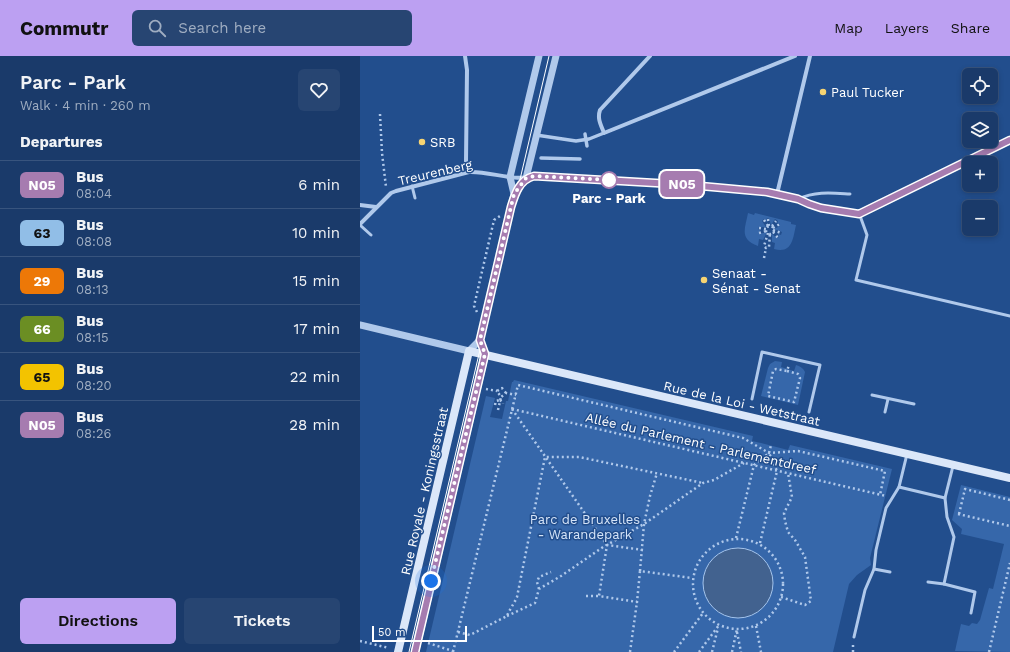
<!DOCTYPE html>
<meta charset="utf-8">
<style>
body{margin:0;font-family:"Work Sans",sans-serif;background:#274572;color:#f1f3f6;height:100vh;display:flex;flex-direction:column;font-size:15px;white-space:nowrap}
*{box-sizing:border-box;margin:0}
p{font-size:13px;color:#9fadc1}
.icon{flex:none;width:22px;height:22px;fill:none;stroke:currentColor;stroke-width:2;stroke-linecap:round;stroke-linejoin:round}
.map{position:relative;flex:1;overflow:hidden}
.side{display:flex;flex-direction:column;background:#1a3a6a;width:360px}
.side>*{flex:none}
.badge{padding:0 8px;border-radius:6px;font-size:14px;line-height:26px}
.controls{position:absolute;left:602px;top:12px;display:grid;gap:8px}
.controls a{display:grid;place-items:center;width:36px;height:36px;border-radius:6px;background:#1a3a6a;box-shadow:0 2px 6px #0003,0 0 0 1px #38547e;font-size:20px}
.scale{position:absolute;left:12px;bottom:10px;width:95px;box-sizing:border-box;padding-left:4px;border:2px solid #fff;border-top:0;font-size:11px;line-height:14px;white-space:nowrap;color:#fff;-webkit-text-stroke:3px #224e8d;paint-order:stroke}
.you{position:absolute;width:20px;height:20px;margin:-10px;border:3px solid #fff;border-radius:50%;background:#1a73e8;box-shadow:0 0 0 6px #1a73e833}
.map>.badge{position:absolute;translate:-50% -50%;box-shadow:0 0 0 2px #fff}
h2{padding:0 20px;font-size:15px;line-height:36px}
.round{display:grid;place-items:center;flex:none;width:42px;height:42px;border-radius:6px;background:#274572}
.summary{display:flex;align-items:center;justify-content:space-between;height:68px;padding:0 20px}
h1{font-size:19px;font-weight:600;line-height:30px}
.primary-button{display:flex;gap:8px;margin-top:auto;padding:8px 20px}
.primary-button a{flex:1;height:46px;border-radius:6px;background:#bca0f2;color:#111;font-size:16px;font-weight:600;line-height:46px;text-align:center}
.primary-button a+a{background:#274572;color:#f1f3f6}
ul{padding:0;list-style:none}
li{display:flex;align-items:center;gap:12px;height:48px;padding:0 20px;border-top:1px solid #38547e}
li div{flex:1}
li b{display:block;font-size:15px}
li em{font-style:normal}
li .badge{min-width:44px;font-weight:700;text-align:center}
header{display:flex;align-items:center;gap:24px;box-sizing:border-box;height:56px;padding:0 20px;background:#bca0f2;color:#111}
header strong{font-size:19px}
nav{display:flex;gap:22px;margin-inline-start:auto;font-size:14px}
.search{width:280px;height:36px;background:#274572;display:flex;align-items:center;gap:10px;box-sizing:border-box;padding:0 14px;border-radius:6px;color:#9fadc1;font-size:15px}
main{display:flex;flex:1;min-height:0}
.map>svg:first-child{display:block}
.green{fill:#3667aa}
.water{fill:#42628f;stroke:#a4c4ec}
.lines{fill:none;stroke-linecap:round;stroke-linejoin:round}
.path{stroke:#b0c9eb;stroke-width:2.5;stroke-dasharray:2 3;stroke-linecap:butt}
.service{stroke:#b0c9eb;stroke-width:3}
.pedestrian{stroke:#b0c9eb;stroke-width:3.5}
.minor{stroke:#b0c9eb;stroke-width:4}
.tertiary{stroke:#b0c9eb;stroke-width:7}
.secondary{stroke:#dbe7f9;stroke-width:8}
.tram{stroke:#fff;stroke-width:1}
.line-casing{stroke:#fff;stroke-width:9}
.line{stroke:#a67cb0;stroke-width:6}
.walk{stroke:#fff;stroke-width:4;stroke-dasharray:0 7.2}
.poi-dot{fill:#f7d472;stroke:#224e8d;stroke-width:1.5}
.stop-dot{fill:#fff;stroke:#a67cb0;stroke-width:2}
.labels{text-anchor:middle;stroke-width:3;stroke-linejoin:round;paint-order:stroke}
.poi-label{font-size:13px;fill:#fff;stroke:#224e8d;text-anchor:start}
.street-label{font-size:13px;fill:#fff;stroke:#224e8d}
.stop-label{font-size:13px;font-weight:bold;fill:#fff;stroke:#224e8d}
.park-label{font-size:13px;fill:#d5e4f8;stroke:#224e8d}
</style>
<header>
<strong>Commutr</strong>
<div class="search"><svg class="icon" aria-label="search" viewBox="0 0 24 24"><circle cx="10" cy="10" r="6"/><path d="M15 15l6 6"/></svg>Search here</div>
<nav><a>Map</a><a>Layers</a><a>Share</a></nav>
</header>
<main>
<section class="side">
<div class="summary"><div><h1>Parc - Park</h1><p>Walk · 4 min · 260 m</p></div><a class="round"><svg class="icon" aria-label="heart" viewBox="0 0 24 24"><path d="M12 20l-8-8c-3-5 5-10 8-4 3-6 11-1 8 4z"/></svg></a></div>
<h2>Departures</h2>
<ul>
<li><span class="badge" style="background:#a67cb0;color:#fff">N05</span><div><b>Bus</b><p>08:04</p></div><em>6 min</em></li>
<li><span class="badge" style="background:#91bee7;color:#111">63</span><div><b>Bus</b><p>08:08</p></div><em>10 min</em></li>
<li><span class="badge" style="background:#ed7807;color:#fff">29</span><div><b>Bus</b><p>08:13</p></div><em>15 min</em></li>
<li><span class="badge" style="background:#6b8e23;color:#fff">66</span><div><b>Bus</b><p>08:15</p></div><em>17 min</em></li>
<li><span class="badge" style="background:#f3c300;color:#111">65</span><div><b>Bus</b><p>08:20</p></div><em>22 min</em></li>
<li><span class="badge" style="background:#a67cb0;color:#fff">N05</span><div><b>Bus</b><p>08:26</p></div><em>28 min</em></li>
</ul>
<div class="primary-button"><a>Directions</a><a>Tickets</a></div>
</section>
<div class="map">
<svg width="650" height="596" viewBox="0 0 650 596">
<rect width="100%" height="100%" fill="#224e8d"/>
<g class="green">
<path d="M388,157L394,159L395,157L431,166V168L436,169C433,183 432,198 414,193L415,187L412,186V178L417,182L419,181L418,178L421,179L422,176L414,173L420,170L419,167L417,168L418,165L415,163L411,169L409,162L406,163L407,166L404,163L402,165L406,171H399L398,173L401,175H399V178L407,176L403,184L399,183L398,190C379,183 385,173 388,157Z"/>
<path d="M415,305L422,306L421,311L434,315L436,309C440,310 443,312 445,316L438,349L401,340L408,312L410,308Z"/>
<path d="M154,324L393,380L392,385L401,387L428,394L430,389L532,413L510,502L511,509L497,519L489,528L473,596H66L126,340L135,342L130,361L142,363L146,345H148L152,326H153Z"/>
<path d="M601,429L650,441V596L595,595L601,568L609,570L612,567L617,568L620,564L629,532L633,533L644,488L601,478L602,473L592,464Z"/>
</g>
<circle class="water" cx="378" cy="527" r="35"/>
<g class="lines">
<g class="path">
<path d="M20,58L22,97L26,131"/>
<path d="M408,163L409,170"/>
<path d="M404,164L408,170"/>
<path d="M412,170L416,165"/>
<circle cx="410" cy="174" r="4"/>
<path d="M399,172L406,173"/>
<path d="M413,172L420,168"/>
<path d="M413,174L421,177"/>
<path d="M413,176L418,182"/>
<path d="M399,177L406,175"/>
<path d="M408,177L404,190L406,192L409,191L410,177"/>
<path d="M404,202L406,192"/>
<path d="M117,256L114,250L134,164L140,160"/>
<path d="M427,315L438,318L440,322L434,346L408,340L413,315L416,313L427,315L429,309"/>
<path d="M126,333L137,335"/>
<path d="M146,337L142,332L137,335L141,341L146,337L156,339"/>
<path d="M140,344L143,347V348"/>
<path d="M135,349L136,345L140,344"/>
<path d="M152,353L526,440"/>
<path d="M152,353L247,489L239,540L277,546L280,515L332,522"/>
<path d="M138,354L141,341"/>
<path d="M409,397L411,389"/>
<path d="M598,458L650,470"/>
<path d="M599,458L605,433L650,444"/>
<path d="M376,482L394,409L409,397"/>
<circle cx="378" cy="528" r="45"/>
<path d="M400,487L417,415L409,397"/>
<path d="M283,494L247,489L284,468L343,427L354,424L384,407"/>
<path d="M280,515L284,468L290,440L297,417"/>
<path d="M179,533L177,526L179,521L191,516"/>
<path d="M226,540H239"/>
<path d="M421,541L445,549L451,545L445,501L435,484L428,476L425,465L424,457L432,441L428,417"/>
<path d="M147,560L175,547L179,533L201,520L246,489"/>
<path d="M396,570L401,596"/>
<path d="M98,576L110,579L147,560C149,554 154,548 157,541L185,401H219L343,427"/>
<path d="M377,576L381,596"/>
<path d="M0,585L29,592"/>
<path d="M68,587L96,596"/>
<path d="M93,596L158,329L383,382L409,397L438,395L525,415L520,439"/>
<path d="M270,596L277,546"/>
<path d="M314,596L343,557"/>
<path d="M339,596L359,569"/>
<path d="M352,596L358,572"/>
<path d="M372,596L377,573"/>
<path d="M493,596V587"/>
<path d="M629,596L650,507"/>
</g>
<g class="service">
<path d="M52,130L55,142"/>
<path d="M438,143C456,135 472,137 490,138"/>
<path d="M499,157L507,179L496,224L650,260"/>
<path d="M0,169L11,179"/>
<path d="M512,339L554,348"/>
<path d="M392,343L402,296L460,309L449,356"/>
<path d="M525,356L528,343"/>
<path d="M547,398L539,431L585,442L593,410"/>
<path d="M585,442L587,461L594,481L584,528L615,536L611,557"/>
<path d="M514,513L530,516"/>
<path d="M568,526L584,528"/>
<path d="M494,581L505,534L514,513L516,494L526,452L539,431"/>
</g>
<g class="pedestrian">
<path d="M225,78L227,90"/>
<path d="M176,79L216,85L229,83L244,77"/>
<path d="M181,102L220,103"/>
</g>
<g class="minor">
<path d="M105,0L107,14L106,105L109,116"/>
<path d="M290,0L240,54C237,63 241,69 244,77L435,0"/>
<path d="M587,114L650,84"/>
<path d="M567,125L582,117"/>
<path d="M417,138L450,0"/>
<path d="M0,149L16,151"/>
<path d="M0,168L31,137L36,135L109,116C131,115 152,126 174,120L330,129L407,135L438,143L449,148L461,152L499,157L561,127"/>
</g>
<g class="tertiary">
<path d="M154,138L150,121L179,0"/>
<path d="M0,269L109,295L120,284L154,138L166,122L196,0"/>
<path d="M120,284L125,298"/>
</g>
<g class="secondary">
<path d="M38,596L109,295L650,422"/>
<path d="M55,596L125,298"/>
</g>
<path class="tram" d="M49,596L189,0"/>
</g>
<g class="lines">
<g class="line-casing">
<path id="line" d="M55,596L125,298L120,284L151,151C155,138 159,124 174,120L330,129L407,136L438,143L449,148L461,152L499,158L650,84"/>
</g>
<use href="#line" class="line"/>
<path class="walk" d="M71,525L125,298L120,284L154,138L166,122L174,120L249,124"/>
</g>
<g class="poi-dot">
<circle cx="463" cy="36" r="4"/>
<circle cx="62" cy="86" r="4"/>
<circle cx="344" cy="224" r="4"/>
</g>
<circle class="stop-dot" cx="249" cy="124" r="8"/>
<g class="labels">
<g class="poi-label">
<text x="471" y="41">Paul Tucker</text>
<text x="70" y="91">SRB</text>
<text x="352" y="222">Senaat -<tspan x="352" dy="15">Sénat - Senat</tspan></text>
</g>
<g class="street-label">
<text transform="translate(75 116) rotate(-13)" y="5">Treurenberg</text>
<text transform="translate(382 347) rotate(13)" y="5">Rue de la Loi - Wetstraat</text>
<text transform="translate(341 387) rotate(13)" y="5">Allée du Parlement - Parlementdreef</text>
<text transform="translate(64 435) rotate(-77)" y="5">Rue Royale - Koningsstraat</text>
</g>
<g class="stop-label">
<text x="249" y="147">Parc - Park</text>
</g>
<g class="park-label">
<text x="225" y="468">Parc de Bruxelles<tspan x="225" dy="15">- Warandepark</tspan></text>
</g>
</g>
</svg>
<div class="controls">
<a><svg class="icon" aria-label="locate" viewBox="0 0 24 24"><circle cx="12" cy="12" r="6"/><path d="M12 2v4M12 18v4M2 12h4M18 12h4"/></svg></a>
<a><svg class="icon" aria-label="layers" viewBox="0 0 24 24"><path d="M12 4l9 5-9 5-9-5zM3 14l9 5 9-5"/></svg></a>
<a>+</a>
<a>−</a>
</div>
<div class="scale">50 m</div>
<div class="you" style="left:71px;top:525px"></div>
<b class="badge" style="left:322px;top:128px;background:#a67cb0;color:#fff">N05</b>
</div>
</main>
